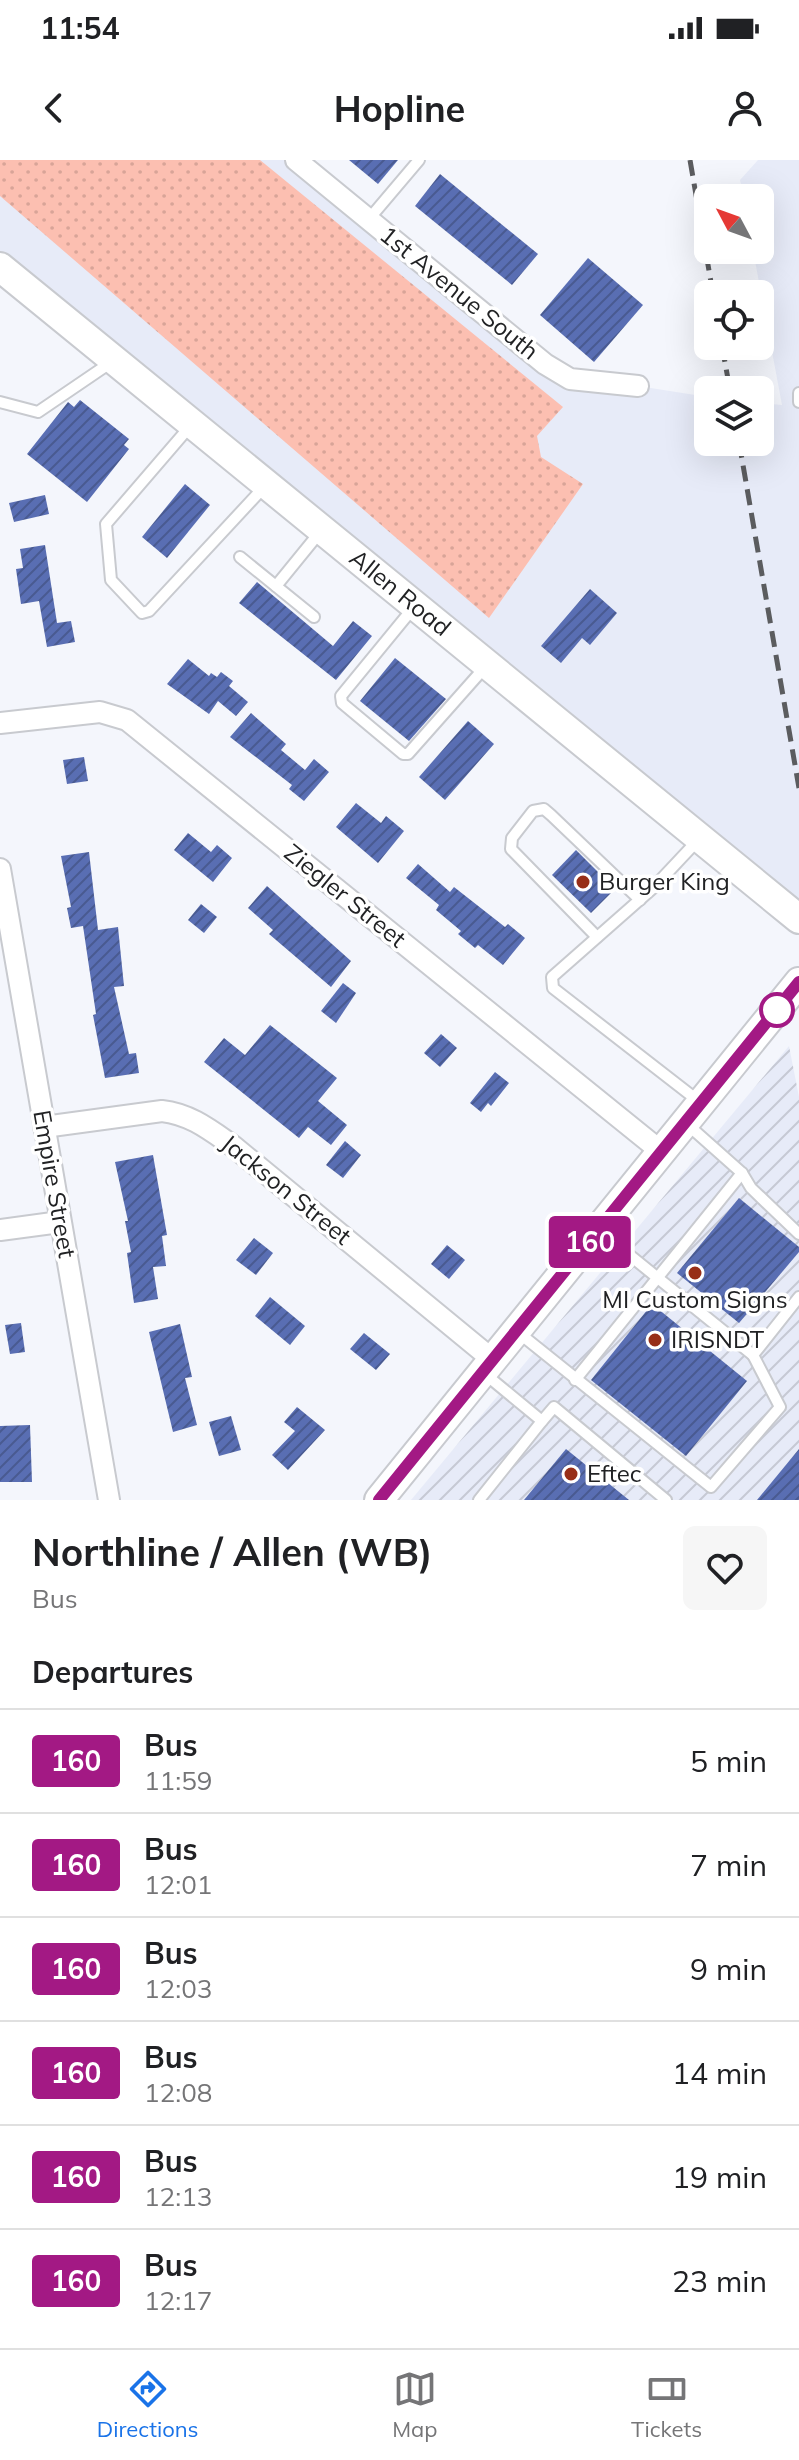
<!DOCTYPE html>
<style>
body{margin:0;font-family:Mulish,sans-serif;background:#f6f6f6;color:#202124;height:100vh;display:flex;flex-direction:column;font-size:30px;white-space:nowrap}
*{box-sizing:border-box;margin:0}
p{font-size:26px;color:#757577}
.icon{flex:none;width:44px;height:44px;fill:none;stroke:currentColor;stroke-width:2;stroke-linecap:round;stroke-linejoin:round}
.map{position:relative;height:1340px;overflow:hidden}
.drawer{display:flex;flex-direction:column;background:#fff;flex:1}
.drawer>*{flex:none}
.badge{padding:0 16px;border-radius:6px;font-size:28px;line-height:52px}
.needle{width:52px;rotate:311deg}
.controls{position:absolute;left:694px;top:24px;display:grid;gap:16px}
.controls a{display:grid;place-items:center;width:80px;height:80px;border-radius:12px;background:#fff;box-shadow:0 8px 32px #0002;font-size:40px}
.map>.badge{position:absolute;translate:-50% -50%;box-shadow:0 0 0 4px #fff}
h2{padding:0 32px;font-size:30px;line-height:72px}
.round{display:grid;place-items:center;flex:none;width:84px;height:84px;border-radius:12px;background:#f6f6f6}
.summary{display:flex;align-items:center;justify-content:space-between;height:136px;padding:0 32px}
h1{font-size:38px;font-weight:700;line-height:60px}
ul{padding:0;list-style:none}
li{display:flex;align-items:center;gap:24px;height:104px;padding:0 32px;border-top:2px solid #e0e0e0}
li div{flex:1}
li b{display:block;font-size:30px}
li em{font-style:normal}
li .badge{min-width:88px;font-weight:700;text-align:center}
.status{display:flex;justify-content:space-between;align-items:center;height:56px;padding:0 40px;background:#fff;direction:ltr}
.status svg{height:22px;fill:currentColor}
header{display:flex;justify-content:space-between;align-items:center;height:104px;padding:0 32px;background:#fff;font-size:36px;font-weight:700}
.tab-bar{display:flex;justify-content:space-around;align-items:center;height:112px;border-top:2px solid #e0e0e0;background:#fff;font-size:22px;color:#757577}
.tab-bar a{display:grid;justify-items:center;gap:4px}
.tab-bar .on{color:#1a73e8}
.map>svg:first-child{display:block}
.built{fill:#e7ebf8}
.industrial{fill:url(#industrial-furrows)}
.green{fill:url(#green-dots)}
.building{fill:url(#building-hatch)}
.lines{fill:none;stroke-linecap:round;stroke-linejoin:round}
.service-casing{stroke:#c8cacf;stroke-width:14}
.minor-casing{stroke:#c8cacf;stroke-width:24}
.secondary-casing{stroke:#c8cacf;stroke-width:32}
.service{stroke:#fff;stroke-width:10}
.minor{stroke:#fff;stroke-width:20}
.secondary{stroke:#fff;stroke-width:28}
.rail{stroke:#5b5c5f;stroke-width:5;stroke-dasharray:16 8;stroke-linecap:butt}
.line-casing{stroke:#fff;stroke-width:18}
.line{stroke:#a31984;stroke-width:12}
.poi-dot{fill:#972e17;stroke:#fff;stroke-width:3}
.stop-dot{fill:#fff;stroke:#a31984;stroke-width:4}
.labels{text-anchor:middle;stroke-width:7;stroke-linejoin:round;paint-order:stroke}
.street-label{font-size:24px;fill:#212224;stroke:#fff}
.poi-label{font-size:24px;fill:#212224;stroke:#fff;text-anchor:start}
</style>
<div class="status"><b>11:54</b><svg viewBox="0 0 49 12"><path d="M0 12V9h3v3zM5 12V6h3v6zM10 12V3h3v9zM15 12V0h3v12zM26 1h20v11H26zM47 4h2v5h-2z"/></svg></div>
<header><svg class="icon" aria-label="back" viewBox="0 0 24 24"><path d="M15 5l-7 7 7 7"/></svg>Hopline<svg class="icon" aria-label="person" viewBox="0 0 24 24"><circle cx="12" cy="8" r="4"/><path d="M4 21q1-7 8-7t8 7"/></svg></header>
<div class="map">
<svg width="799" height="1340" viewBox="0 0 799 1340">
<defs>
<pattern id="industrial-furrows" width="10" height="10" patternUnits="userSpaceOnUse" patternTransform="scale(2)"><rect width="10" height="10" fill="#e7ebf8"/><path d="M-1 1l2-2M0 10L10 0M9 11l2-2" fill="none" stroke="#c6c9d4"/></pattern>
<pattern id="green-dots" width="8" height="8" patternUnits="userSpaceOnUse" patternTransform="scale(2)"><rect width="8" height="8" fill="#fcbfb1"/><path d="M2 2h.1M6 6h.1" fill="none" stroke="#d8a498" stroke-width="1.8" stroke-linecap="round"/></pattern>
<pattern id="building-hatch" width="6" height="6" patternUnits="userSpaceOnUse" patternTransform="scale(2)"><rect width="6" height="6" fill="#596eb3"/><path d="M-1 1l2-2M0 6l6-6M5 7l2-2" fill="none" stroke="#495a91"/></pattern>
</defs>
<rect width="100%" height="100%" fill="#f4f6fc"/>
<path class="built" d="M0,0H296L545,204L638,226L708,237V282H760V243L782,245L753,90H760V38H744L740,20L758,0H799V759L0,107Z"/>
<path class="industrial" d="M789,886L799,937V1340H411Z"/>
<path class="green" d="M0,0H260L563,247L537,276L541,297L583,324L489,458L0,36Z"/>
<g class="building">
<path d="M349,0H398L378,24Z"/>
<path d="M440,14L538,94L512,125L415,46Z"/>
<path d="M588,98L643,145L594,202L540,155Z"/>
<path d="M80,240L129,279L124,285L129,289L87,342L27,294L68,242L74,247Z"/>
<path d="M185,324L210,345L167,398L142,377Z"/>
<path d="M45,335L49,354L14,362L9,343Z"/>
<path d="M45,385L57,463L71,461L75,482L47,487L39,441L21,444L16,409L23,408L20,389Z"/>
<path d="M257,422L333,486L353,461L372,476L336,520L239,443Z"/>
<path d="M590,429L617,453L590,485L582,478L561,503L541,486Z"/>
<path d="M395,498L446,539L409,581L360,541Z"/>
<path d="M188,499L209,516L211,513L217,517L221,512L233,521L229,526L248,542L236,556L218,541L209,554L167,524Z"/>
<path d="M251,553L286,584L281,590L305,610L314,599L329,612L304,641L289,629L292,625L230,577Z"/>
<path d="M468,561L494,584L445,640L419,617Z"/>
<path d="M84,597L88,621L67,624L63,600Z"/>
<path d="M356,643L381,663L386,656L404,671L378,703L336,667Z"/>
<path d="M188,673L211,692L217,685L232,698L213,722L174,690Z"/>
<path d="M576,690L615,729L591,753L552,715Z"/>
<path d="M89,692L98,770L118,767L124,826L114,827L129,894L136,893L139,913L105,918L93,855L96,854L83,766L71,768L67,748L71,747L61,696Z"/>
<path d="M418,704L450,732L454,727L505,767L508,764L525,778L503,805L478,785L475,788L458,774L461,771L436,750L439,745L406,718Z"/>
<path d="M267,726L351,801L331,827L269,774L273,770L248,748Z"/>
<path d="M201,744L217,757L204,773L188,760Z"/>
<path d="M343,823L356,833L336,863L321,851Z"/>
<path d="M270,865L337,918L318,941L347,965L331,985L308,967L299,978L204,902L224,878L245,895Z"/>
<path d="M441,874L457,888L440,907L424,893Z"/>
<path d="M495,912L509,923L491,946L488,943L481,952L470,943Z"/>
<path d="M345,981L361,995L343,1018L326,1005Z"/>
<path d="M153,995L167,1075L162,1076L166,1106L153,1107L158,1139L134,1143L127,1093L131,1092L125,1061H128L115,1002Z"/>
<path d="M739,1038L799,1087V1092L739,1163L677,1113Z"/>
<path d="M254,1078L273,1093L256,1115L236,1100Z"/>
<path d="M447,1085L465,1100L449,1119L431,1104Z"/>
<path d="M270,1137L305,1166L290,1185L255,1156Z"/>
<path d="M652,1144L747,1221L686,1296L591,1220Z"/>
<path d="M21,1163L25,1192L10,1194L5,1165Z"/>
<path d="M180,1164L192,1217L185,1218L197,1265L173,1272L149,1172Z"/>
<path d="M364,1173L390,1194L376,1210L350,1189Z"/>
<path d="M297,1247L325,1270L288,1310L272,1295L295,1271L284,1262Z"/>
<path d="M231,1256L241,1290L219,1296L209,1262Z"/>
<path d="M30,1265L32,1322H0V1266Z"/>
<path d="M566,1289L629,1340H524Z"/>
<path d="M799,1289V1340H757Z"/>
</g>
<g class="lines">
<g class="service-casing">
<g id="service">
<path d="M369,59L419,0"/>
<path d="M799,233V242"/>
<path d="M0,242L38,252L113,201"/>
<path d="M192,264L106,364L111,420L142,453L149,451L265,326"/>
<path d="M240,397L314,457"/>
<path d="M276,426L320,372"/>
<path d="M414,447L341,536L342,543L403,594H408L486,506"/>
<path d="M699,679L653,728L552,817L553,828L701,943"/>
<path d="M597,777L511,689L512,678L533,651L544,649L551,655L640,740"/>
<path d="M688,965L742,1013L751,1028L799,1074"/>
<path d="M601,1072L753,1195L799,1137"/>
<path d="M519,1173L711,1327L780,1247L753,1195"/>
<path d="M485,1214L542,1261L554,1247L666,1340"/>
<path d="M575,1220L742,1013"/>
<path d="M479,1340L542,1261"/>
</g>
</g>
<g class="minor-casing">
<g id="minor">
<path d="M296,0L545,204L570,219L638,226"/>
<path d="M0,563L100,552L127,560L663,993"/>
<path d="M0,709L109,1340"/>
<path d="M44,967L162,951C190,954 210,970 233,986L493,1200"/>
<path d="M0,1070L60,1062"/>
</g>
</g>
<g class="secondary-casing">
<g id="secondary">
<path d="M0,107L799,759"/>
<path d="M379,1340L799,822"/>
</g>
</g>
<use href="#service" class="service"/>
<use href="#minor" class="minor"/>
<use href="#secondary" class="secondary"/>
<g class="rail">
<path d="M690,0L713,134"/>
<path d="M722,186L730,230"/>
<path d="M739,282L799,628"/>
</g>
</g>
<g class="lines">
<g class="line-casing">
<path id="line" d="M379,1340L799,822"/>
</g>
<use href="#line" class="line"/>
</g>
<g class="poi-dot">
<circle cx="583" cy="722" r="8"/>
<circle cx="695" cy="1113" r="8"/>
<circle cx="655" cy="1180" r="8"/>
<circle cx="571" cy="1314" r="8"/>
</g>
<circle class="stop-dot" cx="777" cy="850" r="16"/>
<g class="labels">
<g class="street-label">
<text transform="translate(459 133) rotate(39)" y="8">1st Avenue South</text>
<text transform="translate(400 433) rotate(39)" y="8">Allen Road</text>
<text transform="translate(345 736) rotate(39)" y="8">Ziegler Street</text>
<text transform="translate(54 1024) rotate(80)" y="8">Empire Street</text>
<text transform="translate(286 1030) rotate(39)" y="8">Jackson Street</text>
</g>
<g class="poi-label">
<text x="599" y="730">Burger King</text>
<text x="695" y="1148" text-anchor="middle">MI Custom Signs</text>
<text x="671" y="1188">IRISNDT</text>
<text x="587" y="1322">Eftec</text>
</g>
</g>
</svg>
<div class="controls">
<a><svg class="needle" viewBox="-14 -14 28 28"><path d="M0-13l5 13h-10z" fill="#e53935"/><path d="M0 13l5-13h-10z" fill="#757577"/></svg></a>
<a><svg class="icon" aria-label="locate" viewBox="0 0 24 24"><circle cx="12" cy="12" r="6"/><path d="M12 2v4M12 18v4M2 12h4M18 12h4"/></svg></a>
<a><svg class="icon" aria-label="layers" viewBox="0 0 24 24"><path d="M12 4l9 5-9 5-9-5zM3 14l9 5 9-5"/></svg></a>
</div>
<b class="badge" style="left:590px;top:1082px;background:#a31984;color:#fff">160</b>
</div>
<section class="drawer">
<div class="summary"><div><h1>Northline / Allen (WB)</h1><p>Bus</p></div><a class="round"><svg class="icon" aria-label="heart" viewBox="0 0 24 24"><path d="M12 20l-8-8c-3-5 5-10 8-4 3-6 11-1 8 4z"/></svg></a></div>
<h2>Departures</h2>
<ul>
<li><span class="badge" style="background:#a31984;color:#fff">160</span><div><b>Bus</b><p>11:59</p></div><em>5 min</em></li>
<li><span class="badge" style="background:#a31984;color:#fff">160</span><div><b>Bus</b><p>12:01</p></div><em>7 min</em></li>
<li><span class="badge" style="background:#a31984;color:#fff">160</span><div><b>Bus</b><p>12:03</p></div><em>9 min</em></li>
<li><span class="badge" style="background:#a31984;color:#fff">160</span><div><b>Bus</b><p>12:08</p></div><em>14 min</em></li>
<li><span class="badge" style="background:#a31984;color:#fff">160</span><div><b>Bus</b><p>12:13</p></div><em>19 min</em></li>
<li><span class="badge" style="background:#a31984;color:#fff">160</span><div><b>Bus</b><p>12:17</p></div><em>23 min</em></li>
</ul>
</section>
<nav class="tab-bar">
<a class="on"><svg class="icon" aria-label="directions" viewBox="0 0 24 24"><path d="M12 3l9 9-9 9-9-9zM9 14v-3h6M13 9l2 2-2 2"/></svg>Directions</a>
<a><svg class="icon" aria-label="map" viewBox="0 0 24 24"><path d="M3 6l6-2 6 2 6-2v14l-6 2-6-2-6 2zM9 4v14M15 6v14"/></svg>Map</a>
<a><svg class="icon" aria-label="tickets" viewBox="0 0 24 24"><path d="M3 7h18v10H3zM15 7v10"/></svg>Tickets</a>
</nav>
